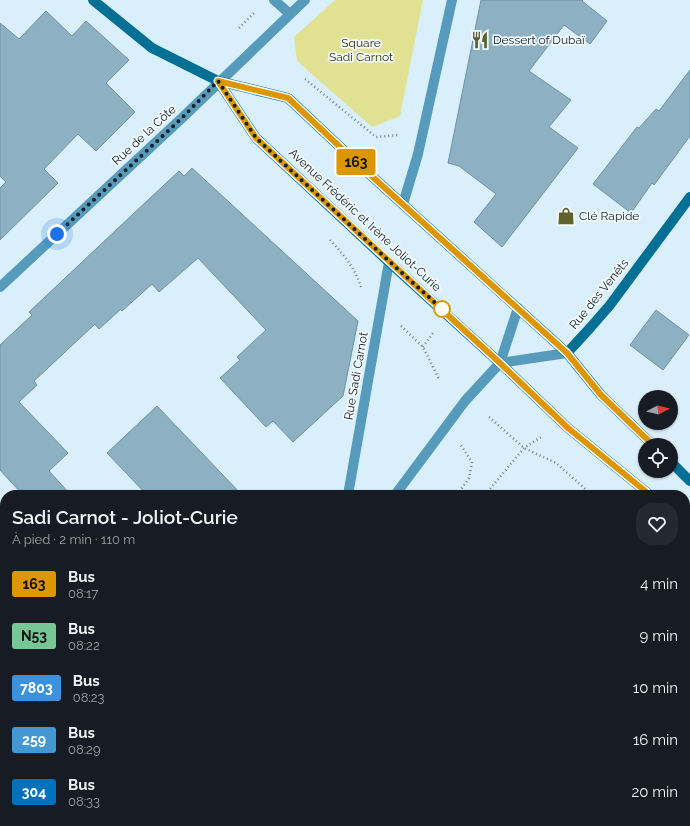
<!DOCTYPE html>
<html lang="fr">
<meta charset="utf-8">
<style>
body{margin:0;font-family:Raleway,sans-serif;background:#242831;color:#f1f3f6;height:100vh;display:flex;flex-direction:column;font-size:15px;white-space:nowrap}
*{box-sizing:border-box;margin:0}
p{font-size:13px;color:#9ea1a6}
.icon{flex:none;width:22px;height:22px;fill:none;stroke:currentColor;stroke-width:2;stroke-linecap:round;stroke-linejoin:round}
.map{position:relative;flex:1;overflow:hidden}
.panel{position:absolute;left:0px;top:490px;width:690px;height:336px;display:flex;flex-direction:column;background:#171b24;border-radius:16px 16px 0 0;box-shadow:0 1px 3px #0004}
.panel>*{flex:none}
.badge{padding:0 8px;border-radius:3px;font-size:14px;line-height:26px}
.needle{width:26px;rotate:83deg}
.fabs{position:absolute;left:638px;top:390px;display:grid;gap:8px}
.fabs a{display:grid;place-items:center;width:40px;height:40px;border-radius:50%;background:#171b24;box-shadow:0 1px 3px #0004;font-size:20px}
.you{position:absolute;width:20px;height:20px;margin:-10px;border:3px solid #fff;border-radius:50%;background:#1a73e8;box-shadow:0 0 0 6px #1a73e833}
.map>.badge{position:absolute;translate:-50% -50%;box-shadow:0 0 0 2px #fff}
.round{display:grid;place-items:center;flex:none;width:42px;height:42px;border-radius:16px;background:#242831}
.head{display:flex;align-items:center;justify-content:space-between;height:68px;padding:0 12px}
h1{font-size:19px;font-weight:600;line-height:30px}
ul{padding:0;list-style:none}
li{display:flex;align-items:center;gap:12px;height:52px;padding:0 12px}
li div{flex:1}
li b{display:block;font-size:15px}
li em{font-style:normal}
li .badge{min-width:44px;font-weight:700;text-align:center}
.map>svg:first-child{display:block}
.green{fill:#e1e194}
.building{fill:#8db1c3;stroke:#6f92a3}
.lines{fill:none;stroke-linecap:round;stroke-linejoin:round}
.path{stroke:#71838c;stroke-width:2.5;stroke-dasharray:1 3;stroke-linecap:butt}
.lane{stroke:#569bbb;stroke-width:10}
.street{stroke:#569bbb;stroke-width:10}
.secondary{stroke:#027095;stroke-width:10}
.line-casing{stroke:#fff;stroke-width:9}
.line{stroke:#dc9600;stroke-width:6}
.walk{stroke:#111f26;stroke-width:4;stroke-dasharray:0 7.2}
.stop-dot{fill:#fff;stroke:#dc9600;stroke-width:2}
.labels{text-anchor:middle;stroke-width:3.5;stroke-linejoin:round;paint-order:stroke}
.poi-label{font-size:12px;fill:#111f26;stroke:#f2fafd;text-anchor:start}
.park-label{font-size:12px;fill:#313003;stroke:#f2fafd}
.street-label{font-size:12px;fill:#111f26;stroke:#f2fafd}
</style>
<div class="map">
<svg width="690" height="826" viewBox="0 0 690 826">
<rect width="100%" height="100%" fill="#d9effb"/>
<path class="green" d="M335,0H423L400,116L372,127L297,61L294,37Z"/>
<g class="building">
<path d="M481,0H583L582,1L607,21L590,44L564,25L529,71L571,100L549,127L578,148L502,247L474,222L496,194L459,166L448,163Z"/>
<path d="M46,11L72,36L86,21L129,60L106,83L135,112L96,151L78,134L44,169L58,183L0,240V188L6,182L0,176V23L19,39Z"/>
<path d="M690,70V136L654,185L652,183L631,213L593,184L637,127L639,128L656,109L659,111Z"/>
<path d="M192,168L358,321L343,396L293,442L273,421L266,427L220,378L240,360L237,357L266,330L198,258L159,292L152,284L122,311L121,309L99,329L95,324L34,381L37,385L19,402L68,453L49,471L71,495H23L0,470V345L32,315L29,312L132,215L179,171L184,176Z"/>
<path d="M656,310L689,335L663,370L630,345Z"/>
<path d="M157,406L242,495H147L107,453Z"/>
</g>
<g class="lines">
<g class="path">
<path d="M239,28L255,12"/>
<path d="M305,79L376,137L399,135"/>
<path d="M330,240C344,255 355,268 361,287"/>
<path d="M401,326L423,347L439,379"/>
<path d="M423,347L433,333"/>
<path d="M489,417L524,448L556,463L592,495"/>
<path d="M457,495L469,478L472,462L460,444"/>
<path d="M485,495L524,448L541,437"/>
<path d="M685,577L690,581"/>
<path d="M345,826L349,821"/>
</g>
<g class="lane">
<path d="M348,495L389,262"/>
<path d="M312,826L316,821"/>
</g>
<g class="street">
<path d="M274,0L290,14"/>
<path d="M403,204L418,154L452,0"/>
<path d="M0,287L182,118L305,0"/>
<path d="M500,363L567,353"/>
<path d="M395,495L465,401L500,363L518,308"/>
<path d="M503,821L509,826"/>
<path d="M208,826L212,821"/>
</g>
<g class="secondary">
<path d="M93,0L152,48L218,81L288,98L355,161L567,353L601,395L653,445"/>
<path d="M218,81L256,138L389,262L500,363L568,428L650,495"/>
<path d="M567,353L590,328L610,305L690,197"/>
<path d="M671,462L690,481"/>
<path d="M685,524L690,528"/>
</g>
</g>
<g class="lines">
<g class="line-casing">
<path id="line" d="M650,495L568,428L500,363L390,262L256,138L218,81L288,98L355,161L567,353L601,395L653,445"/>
</g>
<use href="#line" class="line"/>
<path class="walk" d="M57,234L182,118L218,81L256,138L390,262L442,309"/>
</g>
<defs>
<g id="restaurant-bare" transform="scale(1.38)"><path d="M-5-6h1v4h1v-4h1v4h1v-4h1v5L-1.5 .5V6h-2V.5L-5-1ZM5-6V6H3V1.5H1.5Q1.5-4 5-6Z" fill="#61612e" stroke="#f2fafd" stroke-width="2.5" paint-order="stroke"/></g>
<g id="shop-bare" transform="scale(1.38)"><path d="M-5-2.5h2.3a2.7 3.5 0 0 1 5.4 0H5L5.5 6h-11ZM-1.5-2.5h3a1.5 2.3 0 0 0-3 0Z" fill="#61612e" stroke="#f2fafd" stroke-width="2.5" paint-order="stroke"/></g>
</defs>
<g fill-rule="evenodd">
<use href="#restaurant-bare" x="480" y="40"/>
<use href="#shop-bare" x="566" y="216"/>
</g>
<circle class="stop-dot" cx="442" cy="309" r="8"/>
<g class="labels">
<g class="poi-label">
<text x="493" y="44">Dessert of Dubaï</text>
<text x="579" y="220">Clé Rapide</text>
</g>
<g class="park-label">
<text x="361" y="47">Square<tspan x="361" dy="14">Sadi Carnot</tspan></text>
</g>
<g class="street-label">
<text transform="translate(144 135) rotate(-43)" y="4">Rue de la Côte</text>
<text transform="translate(365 220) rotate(43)" y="4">Avenue Frédéric et Irène Joliot-Curie</text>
<text transform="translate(599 294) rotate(-51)" y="4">Rue des Venêts</text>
<text transform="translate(356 376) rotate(-80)" y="4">Rue Sadi Carnot</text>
</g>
</g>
</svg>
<div class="fabs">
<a><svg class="needle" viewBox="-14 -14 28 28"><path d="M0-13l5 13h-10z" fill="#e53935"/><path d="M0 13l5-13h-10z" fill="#9ea1a6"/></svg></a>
<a><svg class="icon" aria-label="locate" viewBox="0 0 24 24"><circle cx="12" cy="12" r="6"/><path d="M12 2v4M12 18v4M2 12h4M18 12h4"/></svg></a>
</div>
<div class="you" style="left:57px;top:234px"></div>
<b class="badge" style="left:356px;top:162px;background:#dc9600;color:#111">163</b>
<section class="panel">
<div class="head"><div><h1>Sadi Carnot - Joliot-Curie</h1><p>À pied · 2 min · 110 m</p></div><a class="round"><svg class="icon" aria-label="heart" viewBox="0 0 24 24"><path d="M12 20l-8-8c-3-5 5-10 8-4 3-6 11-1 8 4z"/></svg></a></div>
<ul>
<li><span class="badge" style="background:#dc9600;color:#111">163</span><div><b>Bus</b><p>08:17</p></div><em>4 min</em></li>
<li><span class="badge" style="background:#77c695;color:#111">N53</span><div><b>Bus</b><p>08:22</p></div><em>9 min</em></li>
<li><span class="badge" style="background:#3c91dc;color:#fff">7803</span><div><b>Bus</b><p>08:23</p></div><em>10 min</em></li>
<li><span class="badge" style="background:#4397d2;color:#fff">259</span><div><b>Bus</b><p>08:29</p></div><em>16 min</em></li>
<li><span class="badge" style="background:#0072bc;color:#fff">304</span><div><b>Bus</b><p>08:33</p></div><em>20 min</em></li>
</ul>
</section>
</div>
